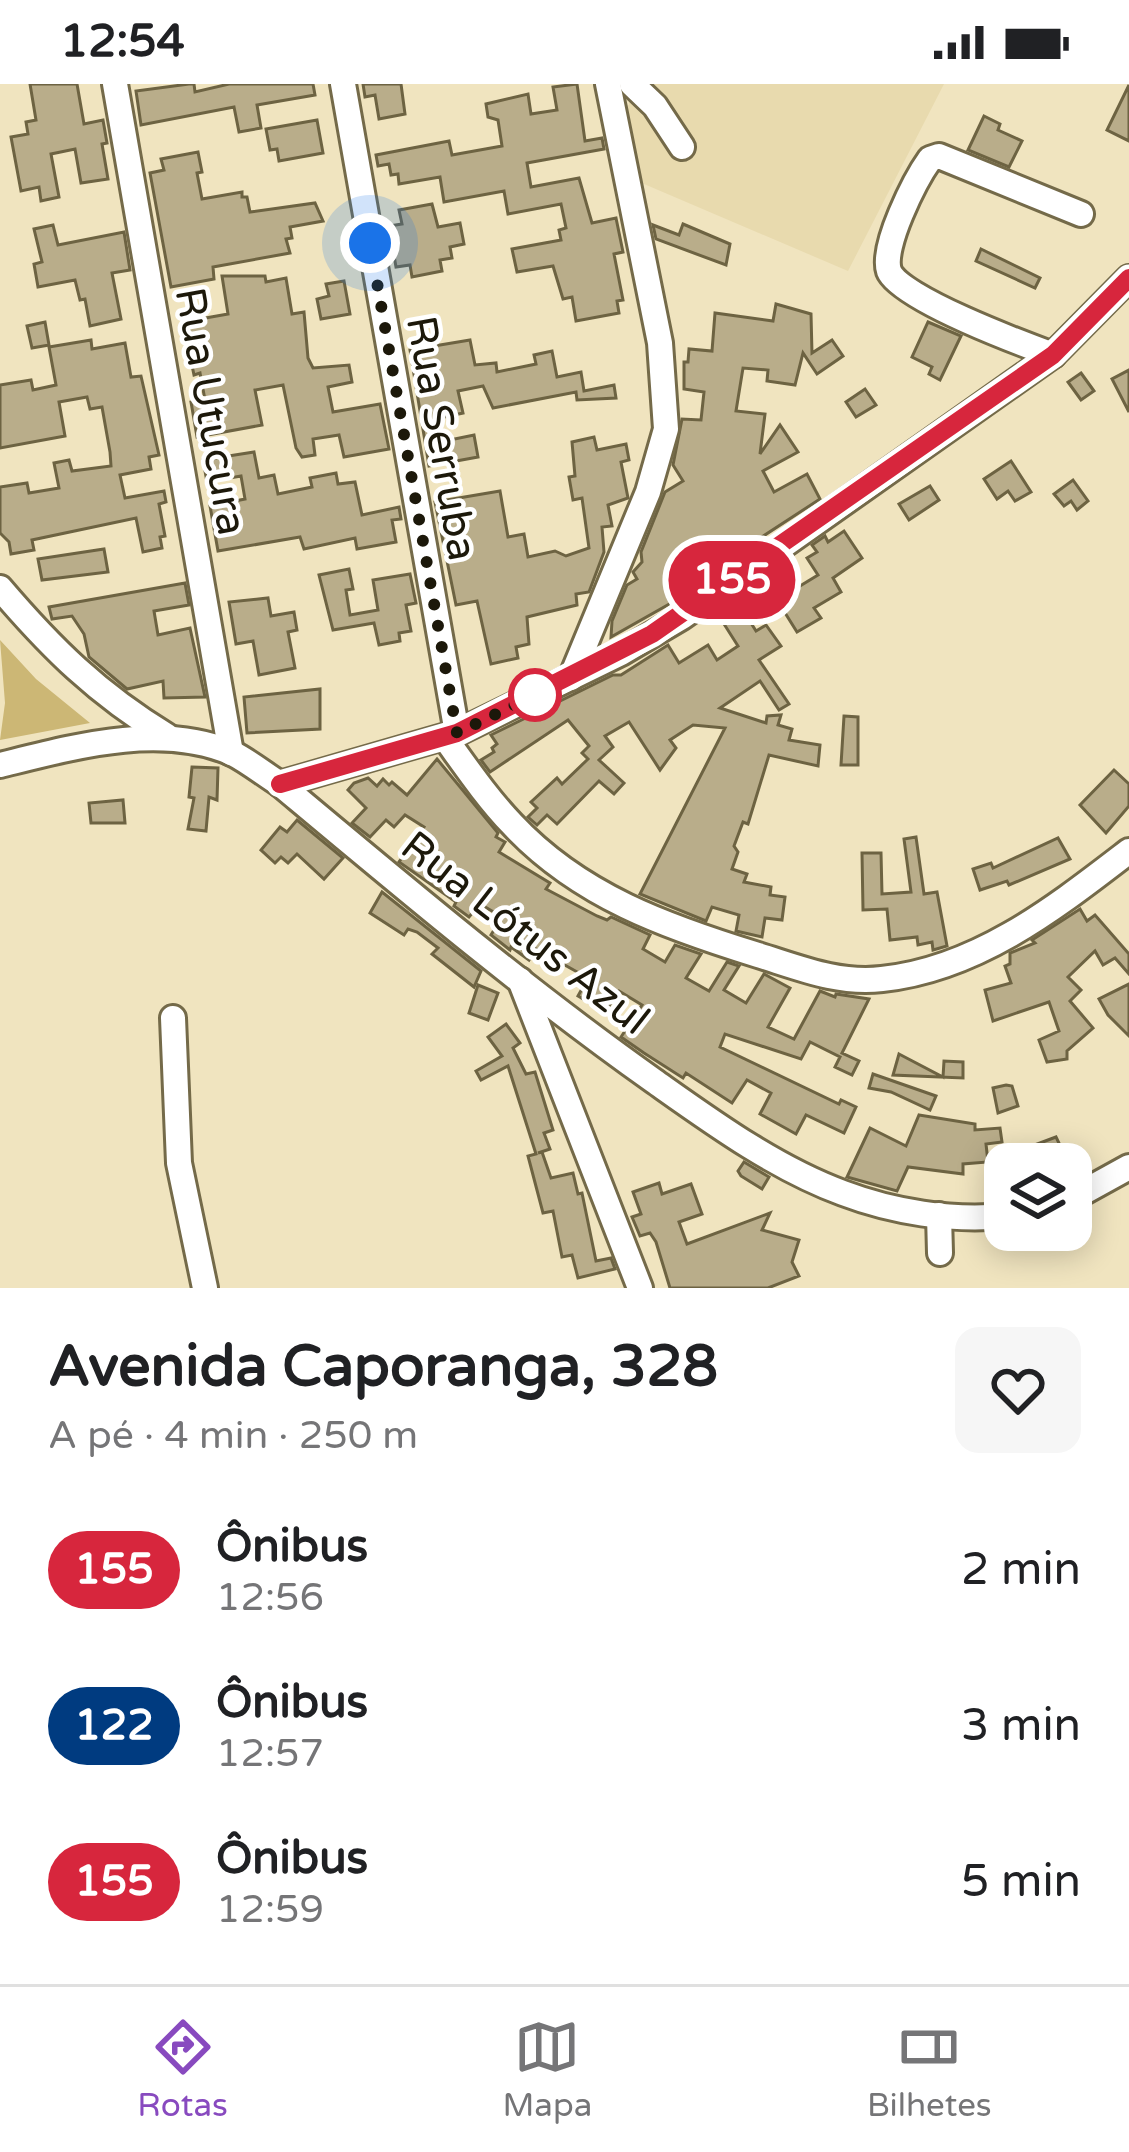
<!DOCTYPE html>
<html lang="pt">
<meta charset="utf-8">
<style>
body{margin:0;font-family:"Varela Round",sans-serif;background:#f6f6f6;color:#202124;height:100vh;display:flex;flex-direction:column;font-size:45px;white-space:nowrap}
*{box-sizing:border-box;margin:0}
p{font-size:39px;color:#757577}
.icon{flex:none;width:66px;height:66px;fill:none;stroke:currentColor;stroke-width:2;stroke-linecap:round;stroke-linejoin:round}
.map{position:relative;height:1204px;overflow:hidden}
.side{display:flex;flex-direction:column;background:#fff;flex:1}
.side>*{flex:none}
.badge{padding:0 24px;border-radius:39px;font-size:42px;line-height:78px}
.buttons{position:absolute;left:984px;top:1059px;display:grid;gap:24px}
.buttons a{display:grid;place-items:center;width:108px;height:108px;border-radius:24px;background:#fff;box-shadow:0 6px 30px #0003;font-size:60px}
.you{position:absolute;width:60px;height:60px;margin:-30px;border:9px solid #fff;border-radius:50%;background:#1a73e8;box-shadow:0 0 0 18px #1a73e833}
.map>.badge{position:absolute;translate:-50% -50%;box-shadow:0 0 0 6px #fff}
.round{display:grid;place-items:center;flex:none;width:126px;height:126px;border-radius:24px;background:#f6f6f6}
.headline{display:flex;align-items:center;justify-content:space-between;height:204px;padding:0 48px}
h1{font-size:57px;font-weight:700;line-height:90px}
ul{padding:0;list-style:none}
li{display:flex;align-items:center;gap:36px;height:156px;padding:0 48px}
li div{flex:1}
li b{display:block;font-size:45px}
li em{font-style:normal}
li .badge{min-width:132px;font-weight:700;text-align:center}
.status{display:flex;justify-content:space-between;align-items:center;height:84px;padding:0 60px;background:#fff;direction:ltr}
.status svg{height:33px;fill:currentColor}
.menu{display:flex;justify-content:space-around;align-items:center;height:168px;border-top:3px solid #e0e0e0;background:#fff;font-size:33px;color:#757577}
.menu a{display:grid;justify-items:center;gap:6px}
.menu .on{color:#884abf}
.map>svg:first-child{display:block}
.built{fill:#e8daae}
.green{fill:#ccb775}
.building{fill:#b9ad8a;stroke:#6d6342;stroke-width:3}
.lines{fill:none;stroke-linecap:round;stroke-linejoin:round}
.minor-casing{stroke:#746a49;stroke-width:30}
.minor{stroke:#fff;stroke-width:24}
.line-casing{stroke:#fff;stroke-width:27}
.line{stroke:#d7263d;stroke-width:18}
.walk{stroke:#1c180a;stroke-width:12;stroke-dasharray:0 21.6}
.stop-dot{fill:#fff;stroke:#d7263d;stroke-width:6}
.labels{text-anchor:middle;stroke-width:9;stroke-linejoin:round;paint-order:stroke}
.street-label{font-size:42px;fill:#1c180a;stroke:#fff}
</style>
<div class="status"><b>12:54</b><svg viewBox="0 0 49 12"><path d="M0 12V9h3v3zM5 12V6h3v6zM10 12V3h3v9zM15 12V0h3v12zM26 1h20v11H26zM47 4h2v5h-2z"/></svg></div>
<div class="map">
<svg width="1129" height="1204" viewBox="0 0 1129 1204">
<rect width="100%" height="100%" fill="#f0e4bf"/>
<path class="built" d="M630,0H944L848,187L630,94L622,23L629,21Z"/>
<path class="green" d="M0,556L36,595L90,639L0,656L5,619Z"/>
<g class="building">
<path d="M30,0H77L84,40L103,36L107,59L102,60L108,95L81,99L75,65L51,70L59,113L41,117L39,103L21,107L11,53L28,50L26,38L36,36Z"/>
<path d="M189,0H194L195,8L229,0H313L315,11L257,21L261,44L239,48L234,23L141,41L136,7Z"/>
<path d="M363,0H401L405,30L379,35L375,11L365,13Z"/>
<path d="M577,0L585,57L602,54L604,65L527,79L531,103L579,94L592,139L616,134L623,168L614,170L623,216L617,217L619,229L576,237L572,213L563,215L553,182L517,188L512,165L561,156L559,146L566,144L561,120L508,130L504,107L444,118L440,93L399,100L398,90L391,91L389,80L378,82L376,71L449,57L452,71L502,62L498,36L488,33L486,20L528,10L531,30L557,26L553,3Z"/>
<path d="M1129,1V57L1107,46Z"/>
<path d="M984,32L1000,40L998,46L1022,57L1009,83L968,66Z"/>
<path d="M317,36L323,69L279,77L277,65L270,66L266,45Z"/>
<path d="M198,68L202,88L197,89L202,115L242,108V113H247L250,128L315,119L323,137L290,143L292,154L286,155L290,169L213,183L214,195L171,203L150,89L164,86L161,75Z"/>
<path d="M432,120L438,143L460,139L464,160L450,163L452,174L440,176L442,187L412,193L410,181L396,183L389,142L402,140L399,126Z"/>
<path d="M683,140L730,160L726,181L656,155L653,141L679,151Z"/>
<path d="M53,141L58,161L124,148L130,186L112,189L121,235L90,242L85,215L80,216L75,196L38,203L34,180L42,178L34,145Z"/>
<path d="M981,165L1040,194L1035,204L976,177Z"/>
<path d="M222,192H265L266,198L286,194L292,230L304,228L308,274L313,284L349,281L352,298L328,303L333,328L380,320L389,365L344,373L339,351L313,355L315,371L302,373L296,364L283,301L255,306L262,341L197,353L191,318L205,316L200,289L194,291L183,238L228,230Z"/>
<path d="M344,197L350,230L321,235L317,215L329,212L326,200Z"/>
<path d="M776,220L811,230L812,269L832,256L843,272L817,290L803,269L795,301L767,297L768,286L743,284L736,327L765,330L760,370L780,341L798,368L763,387L774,408L807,390L820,415L719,481L722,485L707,495L700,486L680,501L687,510L611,553L612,537L627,501L637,495L633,488L642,478L641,468L665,408L683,397L673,381L682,335L701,336L704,308L684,305V278H688L689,265L712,267L715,229L773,237Z"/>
<path d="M45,238L49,261L32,264L27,242Z"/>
<path d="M928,238L961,252L940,296L929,290L932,283L912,273Z"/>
<path d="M91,256L92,265L125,259L131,293L141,292L159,371L149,373L151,385L120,391L125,414L164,407L166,418L159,420L165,452L160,453L162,464L143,468L136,434L32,456L34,466L11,470L9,458L0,449V403L27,399L29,409L59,404L54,379L69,376L72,387L111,382L110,368L102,323L90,325L87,313L59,318L65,352L0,364V301L31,296L33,306L56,301L49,263Z"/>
<path d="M470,256L475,281L496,279L497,288L536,280L534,271L552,267L557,293L581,288L584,307L614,301L616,314L577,316L576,308L493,324L483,302L458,307L463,329L435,335L440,358L474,351L478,373L429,382L410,266Z"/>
<path d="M1129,286V328L1112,295Z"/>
<path d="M1081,289L1094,307L1081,316L1068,298Z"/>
<path d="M865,305L876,321L856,333L846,318Z"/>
<path d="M594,353L597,366L626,360L629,376L621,378L628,414L608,421L612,442L602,443L604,468L589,508L576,510L577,521L527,533L529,560L516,563L518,574L491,580L477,517L456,521L435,418L500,407L508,453L524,450L528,473L555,467L566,472L589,464L582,414L573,416L569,393L575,392L572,358Z"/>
<path d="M254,368L259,394L274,391L278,410L312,403L310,394L336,389L338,400L355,398L362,431L399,423L401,435L392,436L396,458L357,465L355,454L304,465L300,453L218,467L210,422L245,415L241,392L207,398L203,376Z"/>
<path d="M1011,377L1031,408L1015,417L1008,407L997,415L984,395Z"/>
<path d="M1073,396L1088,417L1077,426L1071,417L1064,422L1054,410Z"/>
<path d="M930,402L939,416L909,436L899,420Z"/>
<path d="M844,447L862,474L833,494L841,508L814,524L821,534L797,548L777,516L818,491L807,474L817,468L812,461L825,452L828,458Z"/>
<path d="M104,465L108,488L42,496L38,475Z"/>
<path d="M349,485L353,505L346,506L350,531L378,526L373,496L410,490L416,519L406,521L411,547L399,549L400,557L379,561L374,539L333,546L319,491Z"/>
<path d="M185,499L189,521L154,527L158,551L190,544L205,613L164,614L163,597L127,605L89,573L84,550L72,532L52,535L49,523Z"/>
<path d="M268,514L271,532L294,528L297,546L288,548L295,584L259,591L253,557L236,560L229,518Z"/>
<path d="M736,515L756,547L766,541L781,562L759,576L789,620L779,626L760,597L720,624L766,639L767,632L781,631L778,641L792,645L789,656L820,661L818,682L769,671L748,740L743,738L734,762L738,768L732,785L747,790L744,798L771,803L770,811L785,813L782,836L765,834L762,853L736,847L739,831L712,823L706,837L640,810L725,644L693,641L670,656L676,664L660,686L629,638L605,652L613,663L599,676L624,699L614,710L599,697L557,740L547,731L537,741L528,733L537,724L531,718L557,694L562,700L588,675L582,669L589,662L568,636L490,688L481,676L494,668L492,664L497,660L491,651L613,591H621L668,561L679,579L708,561L717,576L738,562L717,529Z"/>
<path d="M320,605V645L247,649L244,613Z"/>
<path d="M844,632L858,633V681H841Z"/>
<path d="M437,675L498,749L496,753L505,758L499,768L550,799L546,805L597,832L607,836L611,833L650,851L643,865L665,878L675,861L701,870L686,894L709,907L727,878L739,882L724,906L746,919L764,890L790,904L768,943L794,955L820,907L835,913L836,910L869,915L842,969L859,977L852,991L835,983L840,973L810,958L801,975L725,950L720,963L839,1020L841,1016L856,1023L844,1049L806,1031L796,1050L760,1030L771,1009L747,996L732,1019L686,989L683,994L644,969L621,953L642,921L619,907L605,928L578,912L588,894L536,865L529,876L511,863L510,866L491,851L502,833L480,820L469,833L454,822L456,818L399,778L424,743L405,731L394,743L386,736L370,753L352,739L366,724L348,706L354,699L368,694L377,702L383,695L389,701L392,698L407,711Z"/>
<path d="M192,683L218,684L217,716L209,713L206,747L188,745L194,714L189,713Z"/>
<path d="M1114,686L1129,700V722L1106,749L1080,721Z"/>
<path d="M123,716L125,739H91L89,719Z"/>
<path d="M297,736L343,774L324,795L297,770L288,779L281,773L275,779L261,766L280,743L287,748Z"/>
<path d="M916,753L924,810L937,808L947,862L933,866L932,858L918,861L917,853L890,856L887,825L863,826L862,769H881L882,810L911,808L904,755Z"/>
<path d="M1058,754L1070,775L1009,801L1007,797L980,806L973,785L991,779L993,784Z"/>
<path d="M382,808L481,887L474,903L432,870L438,864L417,848L408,845L404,851L370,829Z"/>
<path d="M1080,825L1087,837L1095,831L1129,870V890L1115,874L1103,881L1095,867L1068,893L1081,906L1070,917L1093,944L1067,967V975L1047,978L1039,956L1059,947L1049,918L993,937L985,906L1011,899L1005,882L1010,880V869L1035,859L1032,856Z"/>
<path d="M1129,900V952L1108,931L1099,915Z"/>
<path d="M478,901L498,909L488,936L469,929Z"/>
<path d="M506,940L520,959L513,964L526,990L535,988L553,1046L544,1049L550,1065L538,1069L542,1068L551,1094L573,1089L578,1110L582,1109L596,1177L611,1174L615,1185L578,1194L572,1171L562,1173L553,1127L543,1129L528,1072L536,1070L508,982L481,996L476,987L502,972L488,953Z"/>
<path d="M899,970L943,993L944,977L963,978V994L893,991Z"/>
<path d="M873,990L936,1012L930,1026L891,1008L869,1004Z"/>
<path d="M1006,1001L1012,1002L1018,1022L998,1029L993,1004Z"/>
<path d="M919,1031L975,1040V1046L1000,1044L1002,1058L986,1060L988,1078L963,1080V1090L908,1083L897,1107L847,1093L870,1044L906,1062Z"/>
<path d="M1056,1053L1069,1080H1038L1032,1062Z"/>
<path d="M744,1078L769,1093L762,1105L741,1092L738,1087Z"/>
<path d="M659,1099L662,1110L691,1100L702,1130L679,1138L687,1160L770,1129L762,1146L799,1156L792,1178L799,1192L768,1204H670L656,1158L650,1149L640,1152L632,1133L641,1130L633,1108Z"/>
</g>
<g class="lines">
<g class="minor-casing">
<g id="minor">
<path d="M115,0L231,669"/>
<path d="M343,0L457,649"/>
<path d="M632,0L655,22L682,63"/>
<path d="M1053,271C1023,260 899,214 889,187C881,163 915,96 930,75L939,72L1081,130"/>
<path d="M0,504C52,565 98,610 167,652"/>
<path d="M571,594L648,408L666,345L660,259L608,0"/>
<path d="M445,654C466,683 487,714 512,740C579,812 667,843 758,871C800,884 838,900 882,895C978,885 1056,823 1129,767"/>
<path d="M0,681C73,663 160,638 232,669C248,677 264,690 280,700C402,802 524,905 654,997C712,1038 775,1084 843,1109C893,1128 951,1137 1005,1132"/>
<path d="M280,700L457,649L621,569L682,533L1053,271L1129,194"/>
<path d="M520,896L640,1204"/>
<path d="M173,934L179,1079L205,1204"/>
<path d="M1071,1115L1129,1083"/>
<path d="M939,1131L940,1169"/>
</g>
</g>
<use href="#minor" class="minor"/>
</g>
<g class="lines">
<g class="line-casing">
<path id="line" d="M280,700L457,649L652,550L1053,271L1129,194"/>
</g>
<use href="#line" class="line"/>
<path class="walk" d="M370,159L457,649L535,611"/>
</g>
<circle class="stop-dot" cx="535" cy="611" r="24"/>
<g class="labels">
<g class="street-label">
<text transform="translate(212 327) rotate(80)" y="15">Rua Utucura</text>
<text transform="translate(443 354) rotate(80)" y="15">Rua Serruba</text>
<text transform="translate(526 848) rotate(38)" y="15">Rua Lótus Azul</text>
</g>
</g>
</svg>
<div class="buttons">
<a><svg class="icon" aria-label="layers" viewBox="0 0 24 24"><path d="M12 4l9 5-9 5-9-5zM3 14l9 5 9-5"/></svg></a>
</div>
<div class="you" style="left:370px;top:159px"></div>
<b class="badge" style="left:732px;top:496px;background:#d7263d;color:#fff">155</b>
</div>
<section class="side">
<div class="headline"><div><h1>Avenida Caporanga, 328</h1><p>A pé · 4 min · 250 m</p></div><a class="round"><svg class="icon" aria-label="heart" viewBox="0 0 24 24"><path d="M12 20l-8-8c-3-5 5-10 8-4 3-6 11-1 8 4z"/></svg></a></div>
<ul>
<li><span class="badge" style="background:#d7263d;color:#fff">155</span><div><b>Ônibus</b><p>12:56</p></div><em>2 min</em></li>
<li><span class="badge" style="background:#003b80;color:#fff">122</span><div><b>Ônibus</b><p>12:57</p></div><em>3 min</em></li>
<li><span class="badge" style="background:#d7263d;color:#fff">155</span><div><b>Ônibus</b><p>12:59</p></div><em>5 min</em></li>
</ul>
</section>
<nav class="menu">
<a class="on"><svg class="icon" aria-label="directions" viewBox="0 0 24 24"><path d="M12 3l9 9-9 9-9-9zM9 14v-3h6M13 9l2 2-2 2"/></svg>Rotas</a>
<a><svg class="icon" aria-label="map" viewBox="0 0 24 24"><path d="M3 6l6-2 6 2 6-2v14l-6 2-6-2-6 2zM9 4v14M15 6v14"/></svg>Mapa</a>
<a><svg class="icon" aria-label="tickets" viewBox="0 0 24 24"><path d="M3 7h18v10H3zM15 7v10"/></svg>Bilhetes</a>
</nav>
